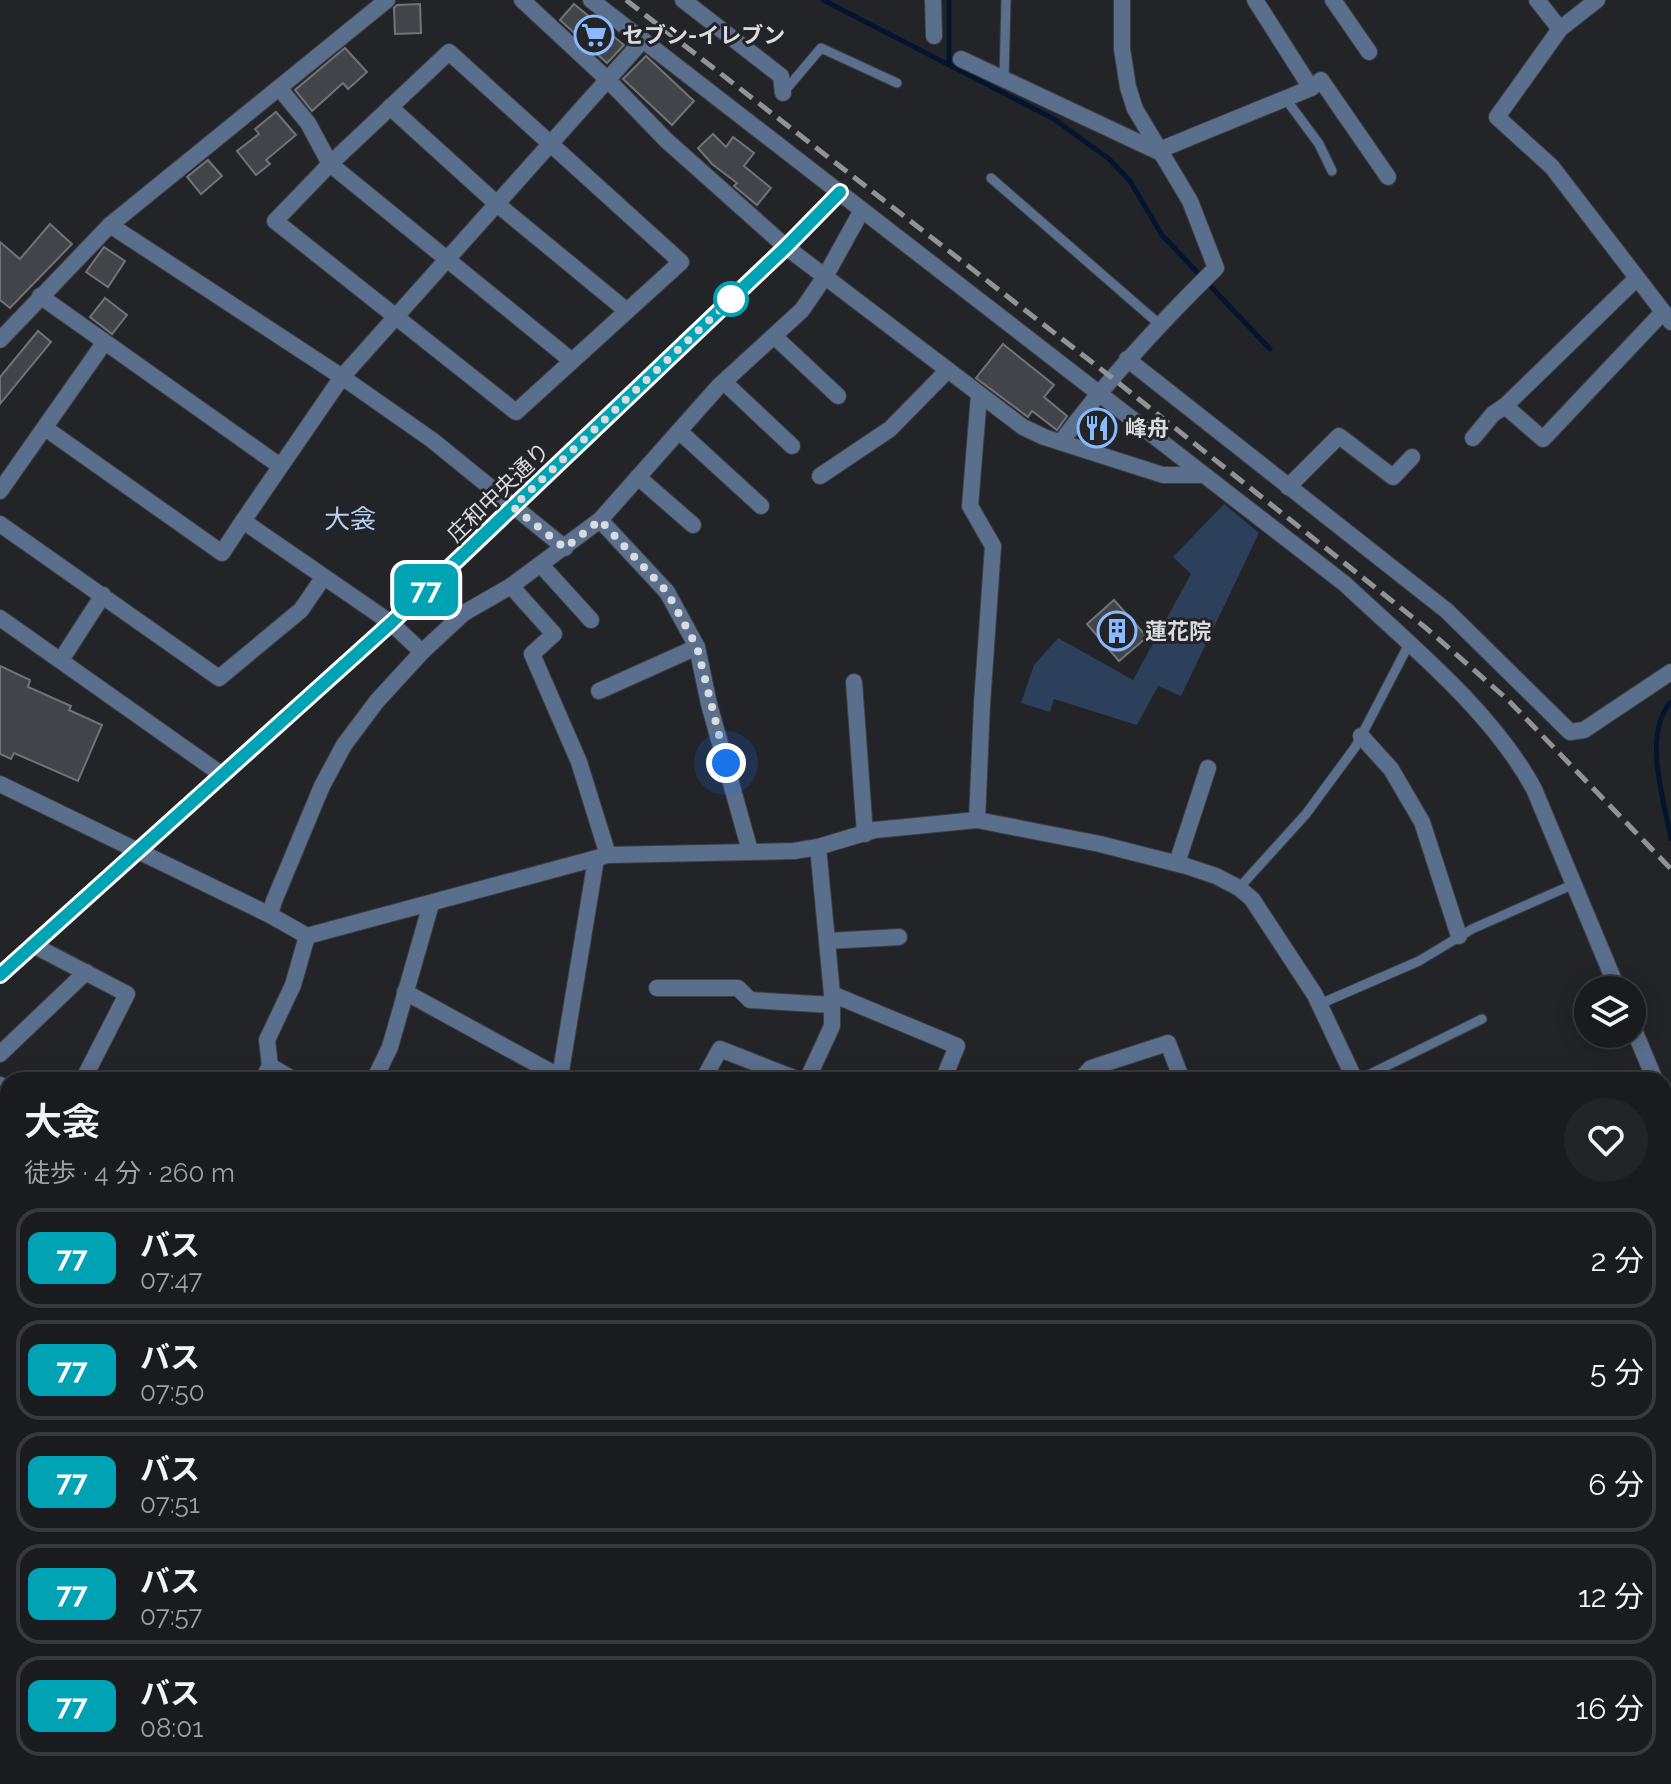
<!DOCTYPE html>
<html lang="ja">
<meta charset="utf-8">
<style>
body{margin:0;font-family:Raleway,"Noto Sans JP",sans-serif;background:#232427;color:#f1f3f6;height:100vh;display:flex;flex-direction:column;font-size:30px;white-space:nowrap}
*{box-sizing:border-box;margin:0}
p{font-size:26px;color:#9fa1a4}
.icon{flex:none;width:44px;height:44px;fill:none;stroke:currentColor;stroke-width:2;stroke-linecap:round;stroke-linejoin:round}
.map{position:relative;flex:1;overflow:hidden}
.drawer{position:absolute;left:0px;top:1072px;width:1672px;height:712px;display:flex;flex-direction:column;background:#1a1b1e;border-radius:24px 24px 0 0;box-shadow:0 4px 20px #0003,0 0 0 2px #38393c}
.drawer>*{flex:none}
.badge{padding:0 16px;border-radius:12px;font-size:28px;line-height:52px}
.controls{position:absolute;left:1574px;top:976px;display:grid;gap:16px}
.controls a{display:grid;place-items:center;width:72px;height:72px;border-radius:50%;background:#1a1b1e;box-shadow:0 4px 20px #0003,0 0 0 2px #38393c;font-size:40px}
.you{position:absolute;width:40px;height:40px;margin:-20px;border:6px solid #fff;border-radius:50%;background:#1a73e8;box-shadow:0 0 0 12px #1a73e833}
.map>.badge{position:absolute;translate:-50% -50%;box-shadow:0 0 0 4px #fff}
.round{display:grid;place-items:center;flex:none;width:84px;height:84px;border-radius:42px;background:#232427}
.head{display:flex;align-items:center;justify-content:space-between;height:136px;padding:0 24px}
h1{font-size:38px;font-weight:600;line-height:60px}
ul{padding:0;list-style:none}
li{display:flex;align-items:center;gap:24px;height:100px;margin:0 16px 12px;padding:0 8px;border:4px solid #38393c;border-radius:24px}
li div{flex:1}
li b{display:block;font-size:30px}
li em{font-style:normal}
li .badge{min-width:88px;font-weight:700;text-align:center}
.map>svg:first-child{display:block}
.green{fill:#2c405c}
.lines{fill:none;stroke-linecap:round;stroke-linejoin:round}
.stream{stroke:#03152e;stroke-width:5}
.building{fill:#414448;stroke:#707378;stroke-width:2}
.service-casing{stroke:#3c3e41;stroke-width:11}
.minor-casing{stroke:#3c3e41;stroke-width:18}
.tertiary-casing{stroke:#3c3e41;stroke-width:18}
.primary-casing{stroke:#3c3e41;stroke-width:22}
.service{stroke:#5a6f8c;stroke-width:9}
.minor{stroke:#5a6f8c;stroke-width:16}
.tertiary{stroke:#5a6f8c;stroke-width:16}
.primary{stroke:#8fbbf7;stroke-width:20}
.rail{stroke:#919397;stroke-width:5;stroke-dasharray:16 8;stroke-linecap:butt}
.line-casing{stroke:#fff;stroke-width:18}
.line{stroke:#00a3b4;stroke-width:12}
.walk{stroke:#d9dbde;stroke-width:8;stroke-dasharray:0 14.4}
.stop-dot{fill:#fff;stroke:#00a3b4;stroke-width:4}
.labels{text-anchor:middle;stroke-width:6;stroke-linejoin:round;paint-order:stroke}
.poi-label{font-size:22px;font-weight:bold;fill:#d9dbde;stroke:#222428;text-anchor:start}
.street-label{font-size:22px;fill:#d9dbde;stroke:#222428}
.quarter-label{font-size:26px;fill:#b5d0f5;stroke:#222428}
</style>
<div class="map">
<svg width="1671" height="1784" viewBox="0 0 1671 1784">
<rect width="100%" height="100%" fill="#222428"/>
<path class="green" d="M1224,504L1259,533L1181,696L1158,686L1137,725L1054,699L1050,712L1021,703L1034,665L1058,638L1133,680L1191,574L1173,557Z"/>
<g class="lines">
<g class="stream">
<path d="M823,0L1054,119L1109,159L1130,181L1162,235L1270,349"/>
<path d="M949,63V0"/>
<path d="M1671,702C1642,734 1664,800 1671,839"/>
<path d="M1664,1362L1671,1353"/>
<path d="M0,1557H8"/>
<path d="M1664,1727L1671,1724"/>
<path d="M522,1776L529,1784"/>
<path d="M1406,1784L1413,1776"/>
<path d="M1550,1784L1564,1776"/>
</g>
</g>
<g class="building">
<path d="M420,4L421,33L395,34L394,8L397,5Z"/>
<path d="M574,4L624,45L607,63L560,20Z"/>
<path d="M345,48L367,72L348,89L343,83L312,111L295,90Z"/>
<path d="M646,56L694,101L672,125L623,79Z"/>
<path d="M276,112L296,135L266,160L270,164L256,175L237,151L259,134L255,129Z"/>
<path d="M713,134L726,147L733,137L754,153L744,166L771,188L757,205L734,186L737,183L712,164L698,148Z"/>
<path d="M208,160L222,176L201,194L187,177Z"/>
<path d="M50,224L72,244L10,308L0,300V242L20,259Z"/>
<path d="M104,247L125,261L108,287L86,272Z"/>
<path d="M105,298L127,315L112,334L90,317Z"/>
<path d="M38,331L51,342L0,404V377Z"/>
<path d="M1003,344L1054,385L1044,397L1067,416L1057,430L1032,411L1028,417L976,378Z"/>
<path d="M1097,414L1116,430L1104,444L1097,438L1092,441L1082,433Z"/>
<path d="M1114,600L1147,637L1119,661L1087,624Z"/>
<path d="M0,666L30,680L28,687L71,706L69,710L102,725L78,781L14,753L11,759L0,754Z"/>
</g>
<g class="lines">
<g class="service-casing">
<g id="service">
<path d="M1004,80L1006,0"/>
<path d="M783,93L821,48L897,83"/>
<path d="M1285,98L1319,144L1332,171"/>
<path d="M991,178L1159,324"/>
<path d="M1239,888L1306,814L1356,746L1409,644"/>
<path d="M1320,1004L1419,961L1472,929L1574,884"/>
<path d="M1358,1080L1482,1019"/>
<path d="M1664,1545L1671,1542"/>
<path d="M504,1776L511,1784"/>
</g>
</g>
<g class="minor-casing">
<g id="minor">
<path d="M522,0L607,79L666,140L786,247L1023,427L1044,437L1163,475H1201"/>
<path d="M683,0L781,76L783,93"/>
<path d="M933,0L934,36"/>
<path d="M1333,0L1369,52"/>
<path d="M1537,0L1560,29"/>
<path d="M1597,0L1560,29L1497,117L1552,167L1671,322"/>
<path d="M449,52L681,262L516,412L275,221L330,164Z"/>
<path d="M961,59L1157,151L1311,88L1255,0"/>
<path d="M1311,88L1321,80L1388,177"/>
<path d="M280,89L308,123L330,164L572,361"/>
<path d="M390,107L497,204L627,311"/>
<path d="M110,225L342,377L432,440L565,548"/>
<path d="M40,296L280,466"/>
<path d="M774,336L838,396"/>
<path d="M0,340L110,225L387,0"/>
<path d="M1127,359L1447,611L1570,732L1584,730L1671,672"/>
<path d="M724,382L792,446"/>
<path d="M1505,406L1637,278"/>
<path d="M45,428L222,553L243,521"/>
<path d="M679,431L761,506"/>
<path d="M1473,438L1493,414L1505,406L1543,439L1663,312"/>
<path d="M1061,442C1108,379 1160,323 1216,268L1190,201L1135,109L1128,87L1122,49V0"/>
<path d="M820,476L890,429L948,370"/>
<path d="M638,477L693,525"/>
<path d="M1288,487L1339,436L1393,477L1412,457"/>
<path d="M0,491L104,343"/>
<path d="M600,520L667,592L697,647L709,704L750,851"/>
<path d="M0,524L219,678L301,610L323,578"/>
<path d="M541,565L591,620"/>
<path d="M511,586L554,634L532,654L579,762L608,855"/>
<path d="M422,652L391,623L243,521L342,377L643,40"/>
<path d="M61,660L103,595"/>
<path d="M854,682L865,834"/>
<path d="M599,691L697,647"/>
<path d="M1361,736L1391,769L1422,822L1459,936"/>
<path d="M0,784L270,915L307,936L608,855L794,851L818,847L875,830L977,820L1100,844L1186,866L1216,876L1239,888L1252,899L1315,995L1355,1080"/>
<path d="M977,820L982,704L993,546L970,506L979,395"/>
<path d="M1177,863L1208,768"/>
<path d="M270,915L274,901L322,786L344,745L377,701L422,652L464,613L511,586L600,520L718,387L802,310L826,275L862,210"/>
<path d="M827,941L899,937"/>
<path d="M33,945L127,994L83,1080"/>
<path d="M657,988H738L750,1000L832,1005"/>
<path d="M405,992L560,1077L596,859"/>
<path d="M832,994L957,1046L943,1080"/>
<path d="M0,1054L86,972"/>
<path d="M270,1066L294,1080"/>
<path d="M262,1080L270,1066L267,1040L293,985L307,936"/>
<path d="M374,1080L390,1047L431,904"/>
<path d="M703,1080L720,1049L799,1080"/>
<path d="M807,1080L832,1026V994L818,847"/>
<path d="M1080,1080L1091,1068L1168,1043L1182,1080"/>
<path d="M0,1085L8,1089"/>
<path d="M0,1169L8,1174"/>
<path d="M0,1212L8,1201"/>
<path d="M1664,1288L1671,1289"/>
<path d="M0,1352L8,1344"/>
<path d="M1664,1380L1671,1372"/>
<path d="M0,1578L8,1577"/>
<path d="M542,1776L549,1784"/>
</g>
</g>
<g class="tertiary-casing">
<g id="tertiary">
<path d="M591,0L1345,584C1410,645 1492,711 1534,789L1618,990"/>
<path d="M0,618L221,774"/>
<path d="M0,975L391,623L786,247L840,192"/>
<path d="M1632,1025L1655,1080"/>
<path d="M1664,1103L1671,1120"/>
</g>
</g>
<g class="primary-casing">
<g id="primary">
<path d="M1664,1610L1671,1601"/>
<path d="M1483,1784L1490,1776"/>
</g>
</g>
<use href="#service" class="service"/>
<use href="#minor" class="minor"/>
<use href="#tertiary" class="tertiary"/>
<use href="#primary" class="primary"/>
<path class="rail" d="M626,0L1111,377L1426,628L1507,699L1671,869"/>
</g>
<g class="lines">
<g class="line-casing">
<path id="line" d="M0,975L391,623L786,247L840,192"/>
</g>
<use href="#line" class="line"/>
<path class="walk" d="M726,763L697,647L667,592L600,520L565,548L513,507L741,290L731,299"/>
</g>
<defs>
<g id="supermarket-ring" transform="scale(2)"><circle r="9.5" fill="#222428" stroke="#8abafc" stroke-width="1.5"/><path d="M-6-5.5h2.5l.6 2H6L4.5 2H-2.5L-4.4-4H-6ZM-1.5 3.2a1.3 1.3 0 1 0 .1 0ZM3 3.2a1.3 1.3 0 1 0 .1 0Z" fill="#8abafc"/></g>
<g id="restaurant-ring" transform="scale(2)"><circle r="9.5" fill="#222428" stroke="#8abafc" stroke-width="1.5"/><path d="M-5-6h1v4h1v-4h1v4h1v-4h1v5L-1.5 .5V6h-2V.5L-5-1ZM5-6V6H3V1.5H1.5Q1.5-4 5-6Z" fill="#8abafc"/></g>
<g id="building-ring" transform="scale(2)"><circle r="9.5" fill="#222428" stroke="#8abafc" stroke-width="1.5"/><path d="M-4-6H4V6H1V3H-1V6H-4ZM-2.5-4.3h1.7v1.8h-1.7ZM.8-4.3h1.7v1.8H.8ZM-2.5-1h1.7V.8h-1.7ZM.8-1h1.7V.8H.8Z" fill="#8abafc"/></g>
</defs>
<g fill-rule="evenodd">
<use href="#supermarket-ring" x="594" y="35"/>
<use href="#restaurant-ring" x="1097" y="428"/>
<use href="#building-ring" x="1117" y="631"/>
</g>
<circle class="stop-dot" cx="731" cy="299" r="16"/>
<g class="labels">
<g class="poi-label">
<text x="622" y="43">セブン-イレブン</text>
<text x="1125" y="436">峰舟</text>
<text x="1145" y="639">蓮花院</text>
</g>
<g class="street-label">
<text transform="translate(498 492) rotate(-44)" y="8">庄和中央通り</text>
</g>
<g class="quarter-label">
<text x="350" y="528">大衾</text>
</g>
</g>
</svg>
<div class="controls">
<a><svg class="icon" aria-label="layers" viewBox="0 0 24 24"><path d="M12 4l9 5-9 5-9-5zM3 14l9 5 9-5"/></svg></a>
</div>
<div class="you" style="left:726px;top:763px"></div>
<b class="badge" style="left:426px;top:590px;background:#00a3b4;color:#fff">77</b>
<section class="drawer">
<div class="head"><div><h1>大衾</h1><p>徒歩 · 4 分 · 260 m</p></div><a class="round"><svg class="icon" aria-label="heart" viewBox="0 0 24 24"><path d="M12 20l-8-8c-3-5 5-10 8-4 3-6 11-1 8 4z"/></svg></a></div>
<ul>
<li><span class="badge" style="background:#00a3b4;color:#fff">77</span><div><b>バス</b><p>07:47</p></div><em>2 分</em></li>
<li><span class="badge" style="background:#00a3b4;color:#fff">77</span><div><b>バス</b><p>07:50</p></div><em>5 分</em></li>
<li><span class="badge" style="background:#00a3b4;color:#fff">77</span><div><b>バス</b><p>07:51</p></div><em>6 分</em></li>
<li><span class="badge" style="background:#00a3b4;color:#fff">77</span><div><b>バス</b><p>07:57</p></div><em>12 分</em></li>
<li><span class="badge" style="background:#00a3b4;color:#fff">77</span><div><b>バス</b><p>08:01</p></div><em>16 分</em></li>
</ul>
</section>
</div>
